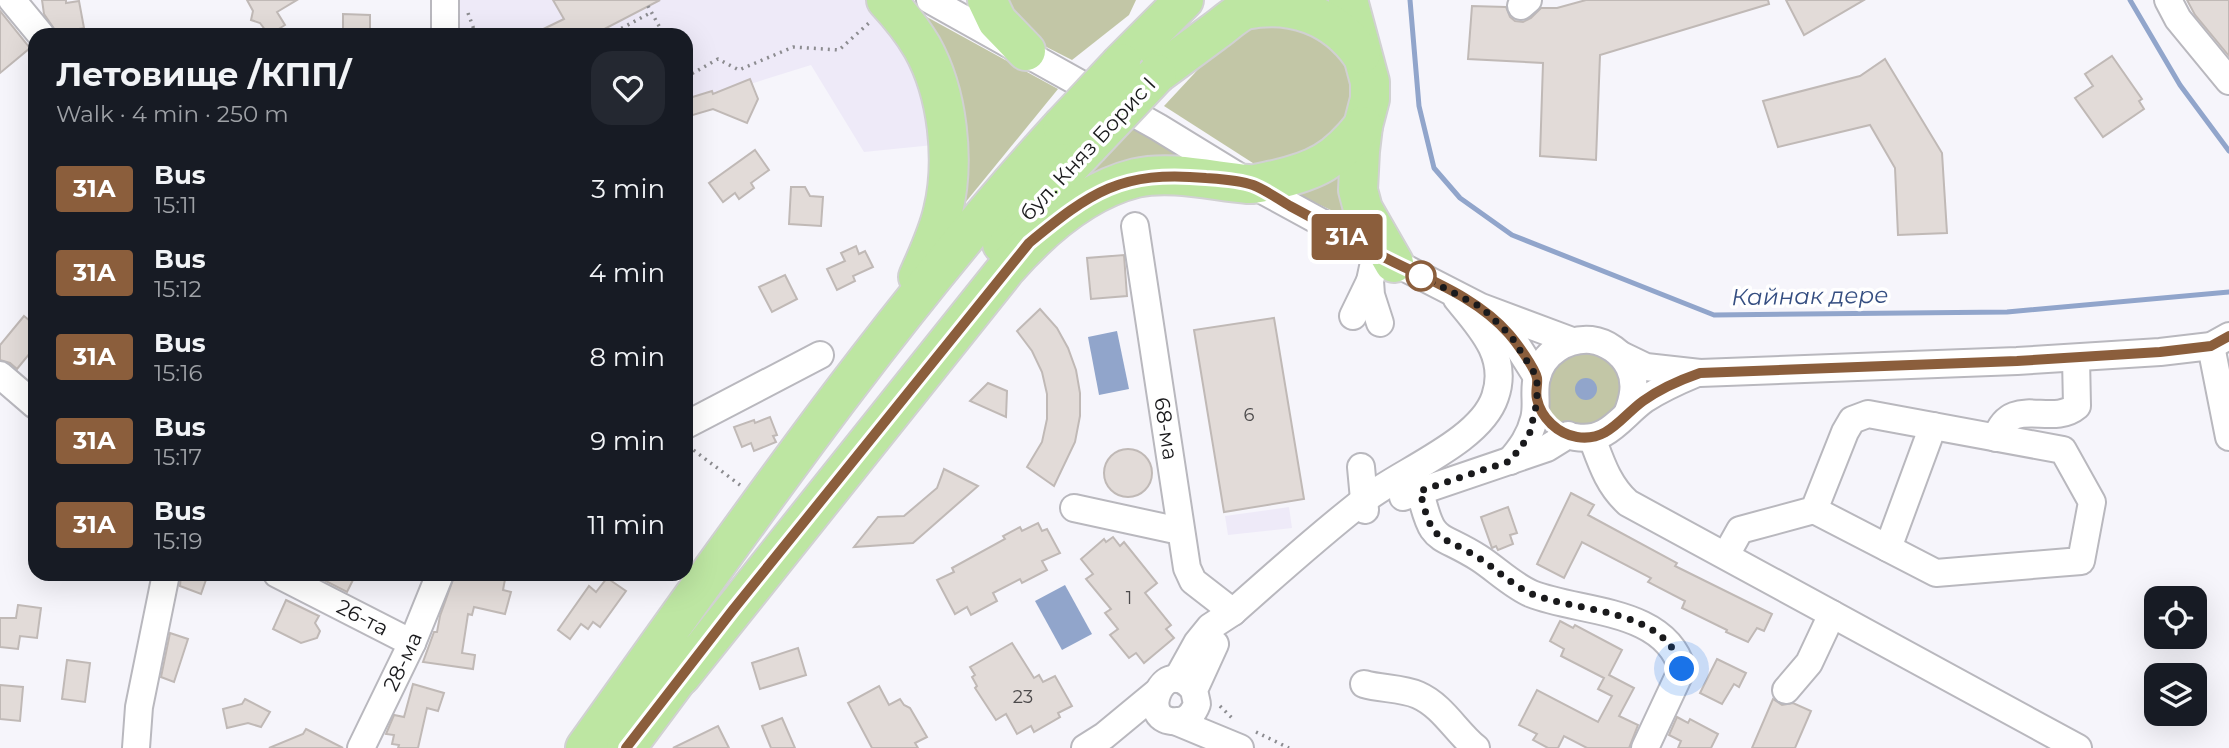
<!DOCTYPE html>
<meta charset="utf-8">
<style>
body{margin:0;font-family:Montserrat,sans-serif;background:#242831;color:#f1f3f6;height:100vh;display:flex;flex-direction:column;font-size:26px;white-space:nowrap}
*{box-sizing:border-box;margin:0}
p{font-size:23px;color:#9ea1a6}
.icon{flex:none;width:38px;height:38px;fill:none;stroke:currentColor;stroke-width:2;stroke-linecap:round;stroke-linejoin:round}
.map{position:relative;flex:1;overflow:hidden}
.sheet{position:absolute;left:28px;top:28px;width:665px;height:553px;display:flex;flex-direction:column;background:#171b24;border-radius:21px;box-shadow:0 7px 28px #0002}
.sheet>*{flex:none}
.badge{padding:0 14px;border-radius:5px;font-size:24px;line-height:46px}
.controls{position:absolute;left:2144px;top:586px;display:grid;gap:14px}
.controls a{display:grid;place-items:center;width:63px;height:63px;border-radius:14px;background:#171b24;box-shadow:0 7px 28px #0002;font-size:35px}
.you{position:absolute;width:35px;height:35px;margin:-18px;border:5px solid #fff;border-radius:50%;background:#1a73e8;box-shadow:0 0 0 10px #1a73e833}
.map>.badge{position:absolute;translate:-50% -50%;box-shadow:0 0 0 4px #fff}
.round{display:grid;place-items:center;flex:none;width:74px;height:74px;border-radius:21px;background:#242831}
.summary{display:flex;align-items:center;justify-content:space-between;height:119px;padding:0 28px}
h1{font-size:33px;font-weight:700;line-height:52px}
ul{padding:0;list-style:none}
li{display:flex;align-items:center;gap:21px;height:84px;padding:0 28px}
li div{flex:1}
li b{display:block;font-size:26px}
li em{font-style:normal}
li .badge{min-width:77px;font-weight:700;text-align:center}
.map>svg:first-child{display:block}
.built{fill:#eeeaf8}
.green{fill:#c2c6a6}
.water{fill:#91a5cb}
.lines{fill:none;stroke-linecap:round;stroke-linejoin:round}
.stream{stroke:#91a5cb;stroke-width:5}
.building{fill:#e2dbd8;stroke:#c0b9b6;stroke-width:2}
.minor-casing{stroke:#b9b8be;stroke-width:30}
.highway-casing{stroke:#d1d1d2;stroke-width:42}
.path{stroke:#8c8c90;stroke-width:3.5;stroke-dasharray:2 5;stroke-linecap:butt}
.minor{stroke:#fff;stroke-width:26}
.highway{stroke:#bde6a2;stroke-width:38}
.highway-bridge-casing{stroke:#d1d1d2;stroke-width:42;stroke-linecap:butt}
.highway-bridge{stroke:#bde6a2;stroke-width:38}
.line-casing{stroke:#fff;stroke-width:16}
.line{stroke:#8b5e3c;stroke-width:10}
.walk{stroke:#1a1a1c;stroke-width:7;stroke-dasharray:0 12.6}
.stop-dot{fill:#fff;stroke:#8b5e3c;stroke-width:3.5}
.labels{text-anchor:middle;stroke-width:7;stroke-linejoin:round;paint-order:stroke}
.number-label{font-size:18px;fill:#4c4a4b}
.street-label{font-size:21px;fill:#1a1a1c;stroke:#fff}
.water-label{font-size:23px;font-style:italic;fill:#354e81;stroke:#fff}
</style>
<div class="map">
<svg width="2229" height="748" viewBox="0 0 2229 748">
<rect width="100%" height="100%" fill="#f6f5fb"/>
<g class="built">
<path d="M453,0H867L902,37L943,144L864,152L811,65L686,104V35H453Z"/>
<path d="M1289,507L1292,528L1228,535L1225,516Z"/>
</g>
<g class="green">
<path d="M998,0H1136L1129,15L1072,60L1021,34Z"/>
<path d="M916,11L1058,89L960,209Z"/>
<path d="M1277,19L1344,46L1361,93L1332,147L1256,165L1164,106L1218,48L1250,23Z"/>
<path d="M1135,122L1187,159L1054,205Z"/>
<path d="M1343,165L1350,219L1303,197L1299,193Z"/>
<path d="M1614,349L1627,414L1568,435L1554,427L1544,416L1550,355Z"/>
</g>
<g class="water">
<path d="M1117,331L1129,389L1099,395L1088,337Z"/>
<circle cx="1586" cy="389" r="11"/>
<path d="M1065,585L1092,634L1062,650L1035,601Z"/>
</g>
<g class="lines">
<g class="stream">
<path d="M1410,0L1419,106L1434,168L1460,198L1512,235L1714,315L2007,312L2229,292"/>
<path d="M2130,0L2180,85L2229,151"/>
</g>
</g>
<g class="building">
<path d="M42,0H66V3L79,1L84,28L57,33L44,14Z"/>
<path d="M247,0H297L277,12L285,25L269,35L260,23L251,20L253,11Z"/>
<path d="M553,0H660L593,35H531L564,19Z"/>
<path d="M1586,0H1768L1769,4L1600,55L1596,160L1540,156L1543,63L1468,59L1472,6L1506,7L1510,17L1515,21L1523,22L1531,18L1541,8H1557Z"/>
<path d="M1786,0H1864L1804,35Z"/>
<path d="M2187,0H2229V56L2195,15Z"/>
<path d="M0,11L30,48L0,73Z"/>
<path d="M343,14L370,15V35H343Z"/>
<path d="M2112,56L2142,99L2139,101L2144,109L2103,137L2075,98L2093,86L2085,74Z"/>
<path d="M1885,59L1942,153L1947,233L1898,235L1895,168L1870,125L1778,147L1763,101L1860,76Z"/>
<path d="M750,79L758,99L747,123L713,109L686,117V99L712,91L713,94Z"/>
<path d="M755,150L769,170L751,183L754,188L739,199L735,193L723,202L709,183Z"/>
<path d="M791,187H805L810,196L823,197L821,226L789,224Z"/>
<path d="M856,246L859,254L865,251L873,267L853,276L855,281L837,290L827,269L845,261L841,253Z"/>
<path d="M1124,255L1127,296L1091,299L1087,258Z"/>
<path d="M785,275L797,299L772,312L759,287Z"/>
<path d="M1040,309L1057,328L1068,348L1076,370L1080,393V416L1075,442L1054,486L1027,467L1042,442L1047,419V394L1042,372L1032,351L1017,331Z"/>
<path d="M24,316L35,325V347L17,369L10,363L0,360V345Z"/>
<path d="M1274,318L1304,499L1224,512L1194,330Z"/>
<path d="M988,383L1007,391L1006,417L970,401Z"/>
<path d="M770,417L777,435L773,436L776,442L754,451L751,443L742,447L734,427L754,420L755,423Z"/>
<circle cx="1128" cy="473" r="24"/>
<path d="M944,469L978,486L913,543L854,547L878,517L904,516L937,488Z"/>
<path d="M1571,493L1594,505L1588,515L1677,563L1675,566L1772,614L1764,631L1757,628L1748,642L1726,632L1727,630L1682,608L1685,601L1648,582L1651,578L1582,542L1564,578L1537,564Z"/>
<path d="M1508,507L1517,533L1510,535L1513,544L1498,550L1496,546L1492,548L1481,517Z"/>
<path d="M1038,523L1042,531L1047,529L1060,553L1042,561L1047,570L1022,583L1020,579L993,593L997,601L971,615L967,607L955,614L937,580L954,572L952,568L1005,539L1003,536L1020,527L1022,531Z"/>
<path d="M1113,537L1120,546L1124,542L1157,583L1145,593L1171,625L1166,629L1174,638L1144,663L1136,653L1129,658L1110,635L1118,629L1105,613L1111,609L1086,579L1093,574L1081,559L1104,539L1106,542Z"/>
<path d="M181,574H208L201,594L180,586Z"/>
<path d="M312,574H341L353,580L347,592Z"/>
<path d="M455,574H506L503,590L511,592L505,614L474,607L472,615L468,614L462,653L475,655L473,669L423,662L434,632H437L440,616Z"/>
<path d="M607,578L626,591L600,627L593,622L588,629L581,624L570,639L558,630L589,586L596,592Z"/>
<path d="M286,600L319,616L315,623L320,631L317,638L301,643L273,629Z"/>
<path d="M18,605L41,608L37,638L20,636L18,649L0,647V618H16Z"/>
<path d="M1560,621L1573,628L1575,625L1622,650L1609,675L1634,688L1619,716L1638,725L1629,748H1587L1564,736L1558,748H1548L1533,740L1537,734L1519,725L1537,690L1598,722L1612,696L1598,689L1604,678L1561,656L1564,649L1550,641Z"/>
<path d="M170,633L188,639L174,682L161,677Z"/>
<path d="M1012,643L1034,678L1039,675L1043,682L1055,676L1072,706L1058,713L1060,717L1034,732L1031,726L1017,734L1006,714L996,720L975,688L977,686L972,677L975,675L970,667Z"/>
<path d="M798,648L806,675L760,689L752,663Z"/>
<path d="M1717,659L1746,673L1739,687L1734,684L1722,704L1700,693Z"/>
<path d="M67,660L90,663L85,702L62,699Z"/>
<path d="M413,684L444,693L438,711L427,708L418,748H398L399,745L392,744L394,735L386,734L394,715L404,717Z"/>
<path d="M0,685L23,687L20,721L0,719Z"/>
<path d="M879,686L889,705L900,699L904,705L910,708L927,737L915,743L918,748H872L848,703Z"/>
<path d="M245,699L270,712L261,727L248,723L227,728L223,709L242,704Z"/>
<path d="M1773,699L1782,705L1793,703L1811,711L1795,748H1752Z"/>
<path d="M1677,717L1688,723L1690,719L1718,734L1711,748H1678L1681,741L1669,735Z"/>
<path d="M782,718L795,748H771L762,726Z"/>
<path d="M718,726L729,748H673Z"/>
<path d="M306,729L343,748H269L303,734Z"/>
</g>
<g class="lines">
<g class="minor-casing">
<g id="minor">
<path d="M12,0L41,35"/>
<path d="M445,0V35"/>
<path d="M930,0L1158,127L1251,184L1403,267L1481,307L1572,341"/>
<path d="M2168,0L2178,19L2229,81"/>
<path d="M1521,6L1528,0"/>
<path id="s1" d="M1135,226L1187,568L1193,581L1233,612"/>
<path d="M1370,281L1371,295L1380,323"/>
<path d="M1490,315L1511,336L1537,377"/>
<path d="M1353,316L1370,281L1376,253"/>
<path d="M2211,346L2229,437"/>
<path d="M1621,355L1646,367L1700,373L2017,361L2160,352L2211,346L2229,336"/>
<path d="M0,375L35,405"/>
<path d="M686,425L820,355"/>
<path d="M1575,437C1608,443 1621,416 1645,399C1661,389 1678,381 1695,374"/>
<path d="M1592,438C1601,462 1608,485 1628,503L2078,748"/>
<path d="M1996,438C2011,393 2051,428 2077,406L2076,358"/>
<path d="M1510,461C1521,448 1530,436 1534,419C1538,405 1533,391 1537,377C1543,353 1567,338 1591,340C1607,342 1622,353 1629,367C1637,383 1633,399 1627,414"/>
<path d="M1361,467L1365,510"/>
<path d="M1420,491C1433,546 1436,531 1479,558C1496,569 1513,586 1532,594C1580,613 1665,608 1682,669L1645,748"/>
<path d="M1403,497L1547,448L1568,435"/>
<path d="M1074,508L1180,531"/>
<path d="M1888,548L1933,426"/>
<path d="M1726,555L1740,530L1814,510L1936,573L2081,561L2092,502L2063,450L1868,414L1852,420L1845,432L1814,510"/>
<path id="s2" d="M277,574L412,643"/>
<path d="M1177,679L1197,643L1210,627L1233,612C1276,574 1318,536 1363,501C1399,472 1480,442 1495,397C1509,357 1481,328 1457,299"/>
<path d="M1364,684C1381,689 1402,688 1418,695C1443,706 1456,732 1476,748"/>
<path d="M1194,690C1163,651 1134,725 1178,721C1188,721 1194,712 1197,704L1194,690L1215,644"/>
<path d="M1786,690L1809,663L1832,614"/>
<path d="M1177,722L1240,748"/>
<path d="M136,748L139,707L166,574"/>
<path id="s3" d="M361,748L412,643L440,574"/>
<path d="M1085,748L1104,736L1156,693"/>
</g>
</g>
<g class="highway-casing">
<g id="highway">
<path d="M886,0C899,14 912,30 922,47C948,93 955,161 943,211C938,234 927,256 918,277"/>
<path d="M987,0L997,21L1026,51"/>
<path d="M1348,0L1370,82V99L1363,126L1360,151L1358,190L1363,209L1394,263"/>
<path d="M1121,63L1184,0"/>
<path d="M1157,74C1176,60 1195,46 1214,32C1224,25 1234,15 1245,10C1292,0 1335,17 1361,54"/>
<path d="M1002,244L1031,207L1089,146"/>
<path d="M681,676L1006,269C1041,229 1084,191 1136,178C1171,170 1213,181 1248,184C1256,185 1266,181 1274,180C1316,171 1336,160 1363,126"/>
<path d="M585,748C737,536 886,319 1062,126"/>
<path d="M626,748L696,654"/>
</g>
</g>
<g class="path">
<path d="M648,6L664,35"/>
<path d="M468,13L476,35"/>
<path d="M609,35L652,12"/>
<path d="M686,77L718,59L739,70L793,47L839,50L870,22"/>
<path d="M688,446L740,485"/>
<path d="M1220,706L1234,720"/>
<path d="M1256,732L1289,748"/>
</g>
<use href="#minor" class="minor"/>
<use href="#highway" class="highway"/>
<g class="highway-bridge-casing">
<g id="highway-bridge">
<path d="M1062,126L1121,63"/>
<path d="M1089,146L1157,74"/>
</g>
</g>
<use href="#highway-bridge" class="highway-bridge"/>
</g>
<g class="lines">
<g class="line-casing">
<path id="line" d="M626,748L732,611L1029,243C1091,192 1121,170 1206,178C1220,179 1239,180 1253,185C1266,190 1278,199 1290,206C1320,222 1349,238 1378,254C1423,278 1475,295 1509,334C1516,342 1535,368 1537,378C1538,385 1535,392 1537,399C1541,418 1558,434 1577,437C1608,442 1621,417 1643,401C1661,388 1680,380 1700,373L2017,361L2160,352L2211,346L2229,336"/>
</g>
<use href="#line" class="line"/>
<path class="walk" d="M1421,276L1481,307L1511,336L1537,377V402L1529,436L1510,461L1420,491C1433,546 1436,531 1479,558C1496,569 1513,586 1532,594C1580,613 1666,608 1682,669"/>
</g>
<circle class="stop-dot" cx="1421" cy="276" r="14"/>
<g class="labels">
<g class="number-label">
<text x="1249" y="421">6</text>
<text x="1129" y="604">1</text>
<text x="1023" y="703">23</text>
</g>
<g class="street-label">
<text transform="translate(1088 149) rotate(-47)" y="7">бул. Княз Борис I</text>
<text dy="7" stroke="none"><textPath href="#s1" startOffset="205">68-ма</textPath></text>
<text dy="7" stroke="none"><textPath href="#s2" startOffset="96">26-та</textPath></text>
<text dy="7" stroke="none"><textPath href="#s3" startOffset="96">28-ма</textPath></text>
</g>
<g class="water-label">
<text transform="translate(1810 296) rotate(-1)" y="8">Кайнак дере</text>
</g>
</g>
</svg>
<div class="controls">
<a><svg class="icon" aria-label="locate" viewBox="0 0 24 24"><circle cx="12" cy="12" r="6"/><path d="M12 2v4M12 18v4M2 12h4M18 12h4"/></svg></a>
<a><svg class="icon" aria-label="layers" viewBox="0 0 24 24"><path d="M12 4l9 5-9 5-9-5zM3 14l9 5 9-5"/></svg></a>
</div>
<div class="you" style="left:1682px;top:669px"></div>
<b class="badge" style="left:1347px;top:237px;background:#8b5e3c;color:#fff">31А</b>
<section class="sheet">
<div class="summary"><div><h1>Летовище /КПП/</h1><p>Walk · 4 min · 250 m</p></div><a class="round"><svg class="icon" aria-label="heart" viewBox="0 0 24 24"><path d="M12 20l-8-8c-3-5 5-10 8-4 3-6 11-1 8 4z"/></svg></a></div>
<ul>
<li><span class="badge" style="background:#8b5e3c;color:#fff">31А</span><div><b>Bus</b><p>15:11</p></div><em>3 min</em></li>
<li><span class="badge" style="background:#8b5e3c;color:#fff">31А</span><div><b>Bus</b><p>15:12</p></div><em>4 min</em></li>
<li><span class="badge" style="background:#8b5e3c;color:#fff">31А</span><div><b>Bus</b><p>15:16</p></div><em>8 min</em></li>
<li><span class="badge" style="background:#8b5e3c;color:#fff">31А</span><div><b>Bus</b><p>15:17</p></div><em>9 min</em></li>
<li><span class="badge" style="background:#8b5e3c;color:#fff">31А</span><div><b>Bus</b><p>15:19</p></div><em>11 min</em></li>
</ul>
</section>
</div>
